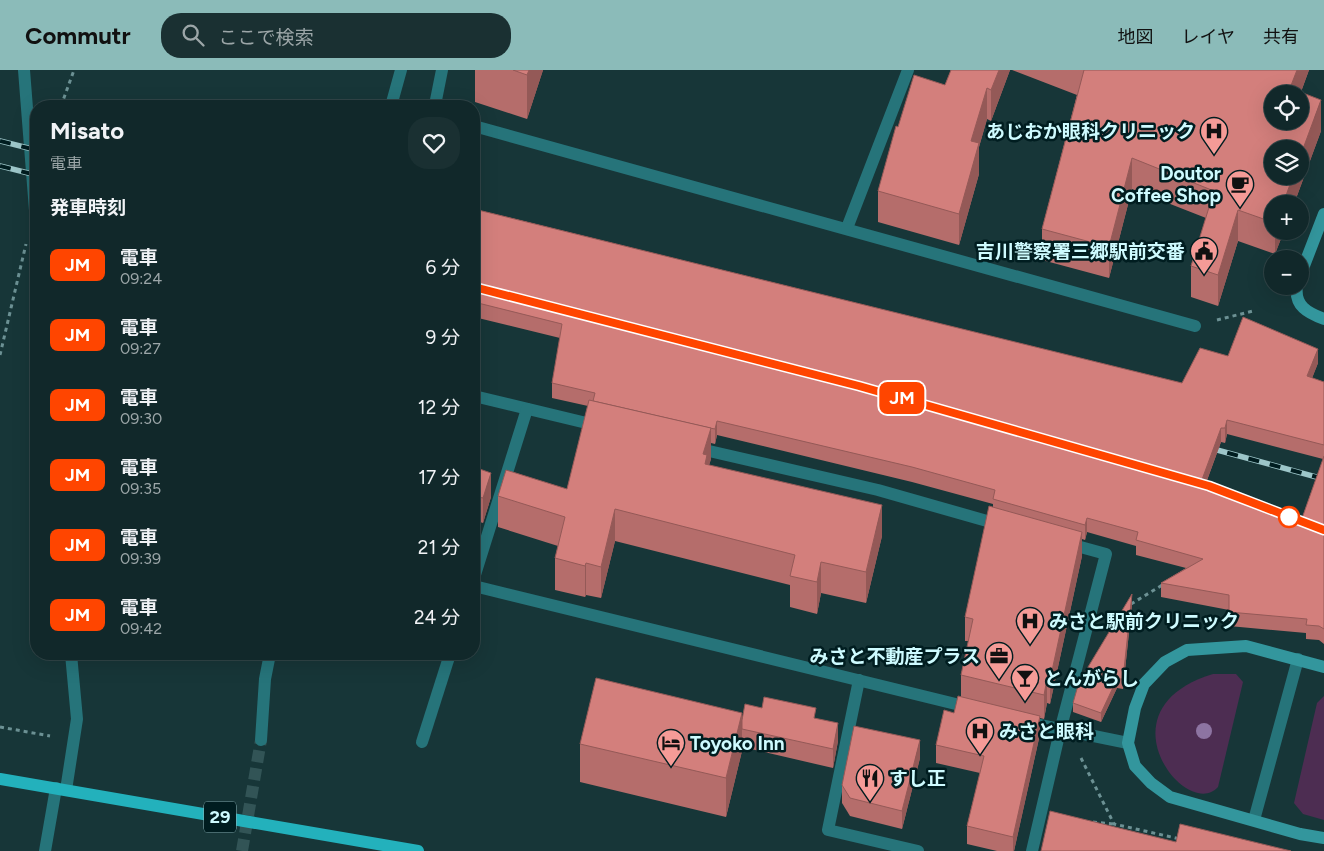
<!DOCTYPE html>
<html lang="ja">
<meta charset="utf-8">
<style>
body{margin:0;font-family:Figtree,"Noto Sans JP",sans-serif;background:#1a3032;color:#f1f3f6;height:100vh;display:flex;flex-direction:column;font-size:19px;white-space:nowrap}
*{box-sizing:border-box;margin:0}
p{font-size:16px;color:#9ca6a8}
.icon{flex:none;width:28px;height:28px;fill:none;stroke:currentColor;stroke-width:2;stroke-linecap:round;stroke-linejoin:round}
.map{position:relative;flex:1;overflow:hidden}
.drawer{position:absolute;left:30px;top:30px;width:450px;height:560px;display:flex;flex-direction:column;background:#11282a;border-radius:20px;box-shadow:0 5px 20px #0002,0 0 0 1px #304447}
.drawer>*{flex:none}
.badge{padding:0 10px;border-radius:8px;font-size:18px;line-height:32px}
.controls{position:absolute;left:1264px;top:15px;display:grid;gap:10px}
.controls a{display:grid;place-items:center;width:45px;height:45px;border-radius:50%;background:#11282a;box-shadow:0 5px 20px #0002,0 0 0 1px #304447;font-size:25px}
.map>.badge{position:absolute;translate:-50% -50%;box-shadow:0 0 0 2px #fff}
h2{padding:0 20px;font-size:19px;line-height:45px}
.round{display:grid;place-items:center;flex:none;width:52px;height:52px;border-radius:20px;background:#1a3032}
.summary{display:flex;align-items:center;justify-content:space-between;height:85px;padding:0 20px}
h1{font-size:24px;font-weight:700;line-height:38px}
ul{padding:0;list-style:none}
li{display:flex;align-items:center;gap:15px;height:70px;padding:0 20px}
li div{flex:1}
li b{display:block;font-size:19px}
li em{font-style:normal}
li .badge{min-width:55px;font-weight:700;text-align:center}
header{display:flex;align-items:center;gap:30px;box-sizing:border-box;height:70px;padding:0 25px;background:#8bbbb9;color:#111}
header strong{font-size:24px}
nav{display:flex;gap:28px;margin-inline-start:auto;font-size:18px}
.search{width:350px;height:45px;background:#1a3032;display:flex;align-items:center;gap:12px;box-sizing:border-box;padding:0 18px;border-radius:20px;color:#9ca6a8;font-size:19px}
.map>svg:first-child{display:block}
.green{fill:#4d2d52}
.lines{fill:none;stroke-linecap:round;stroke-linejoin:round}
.street-tunnel{stroke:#325456;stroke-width:12;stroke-dasharray:12 6;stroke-linecap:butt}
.path{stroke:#6c9194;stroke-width:3;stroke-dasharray:4 4;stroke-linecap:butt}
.lane{stroke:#26747a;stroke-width:12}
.street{stroke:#26747a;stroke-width:12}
.secondary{stroke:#33969d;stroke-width:12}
.primary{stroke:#23b1bc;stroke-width:12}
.rail-casing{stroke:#9dc6c9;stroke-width:5.5}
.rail{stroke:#001d20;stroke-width:4;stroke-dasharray:11;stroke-linecap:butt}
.tree{fill:#8d74a2}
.wall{fill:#b56d6b;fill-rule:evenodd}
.shaded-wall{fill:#945957}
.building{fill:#d37f7c;stroke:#945957;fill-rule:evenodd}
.line-casing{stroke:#fff;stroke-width:11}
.line{stroke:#ff4500;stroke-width:8}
.stop-dot{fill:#fff;stroke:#ff4500;stroke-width:2.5}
.labels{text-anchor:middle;stroke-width:5;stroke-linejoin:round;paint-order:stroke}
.shield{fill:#001d20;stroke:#90b8bc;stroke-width:1}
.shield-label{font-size:18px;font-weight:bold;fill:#cefbff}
.poi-label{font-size:19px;font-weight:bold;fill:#cefbff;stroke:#001d20;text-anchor:start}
</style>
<header>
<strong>Commutr</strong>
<div class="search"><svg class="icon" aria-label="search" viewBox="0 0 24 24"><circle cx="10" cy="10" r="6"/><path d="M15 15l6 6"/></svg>ここで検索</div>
<nav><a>地図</a><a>レイヤ</a><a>共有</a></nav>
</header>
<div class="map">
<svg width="1324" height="781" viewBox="0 0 1324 781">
<rect width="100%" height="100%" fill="#173638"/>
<g class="green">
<path d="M1213,604H1236L1243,612L1218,717C1187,752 1097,639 1213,604Z"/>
<path d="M1324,626V750L1303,744L1294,733L1317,633Z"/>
</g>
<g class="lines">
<path class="street-tunnel" d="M242,781L261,670"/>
<g class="path">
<path d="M61,36L74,0"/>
<path d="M1217,250L1253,241"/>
<path d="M0,285L26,174"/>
<path d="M1131,534L1164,514"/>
<path d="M0,657L50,666"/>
<path d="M1081,688L1114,754L1180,769"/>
<path d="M1093,752L1114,754"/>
</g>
<g class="lane">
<path d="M24,0L36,153"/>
<path d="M66,720L77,649L71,584"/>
<path d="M1254,750L1298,589"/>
</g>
<g class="street">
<path d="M391,36L401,0"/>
<path d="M439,36L436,30L442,0"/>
<path d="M474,56L1195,256"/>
<path d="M847,158L908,0"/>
<path d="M474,326L599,356"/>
<path d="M696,378L878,420L1001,455"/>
<path d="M474,508L527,339"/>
<path d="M474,516L972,638"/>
<path d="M859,610L828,760L918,781"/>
<path d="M1025,652L1128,673"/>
<path d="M261,670L265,609L270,584"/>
<path d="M422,672L450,584"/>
<path d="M45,781L56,718"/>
<path d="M1032,781L1060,661L1106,484L1066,473"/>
</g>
<g class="secondary">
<path d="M1300,206L1324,144"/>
<path d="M1297,216C1294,236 1308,243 1324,249"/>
<path d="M1324,597L1246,576L1187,580L1165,592L1144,614L1135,638L1128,673L1135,696L1151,713L1170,727L1300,764L1324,768"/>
</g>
<path class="primary" d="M0,709L418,781"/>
<g class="rail-casing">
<g id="rail">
<path d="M0,71L36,80"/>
<path d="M0,96L36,105"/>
<path d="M1206,377L1324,409"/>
<path d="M1193,411L1324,460"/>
</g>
</g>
<use href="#rail" class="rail"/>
</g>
<circle class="tree" cx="1204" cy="661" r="8"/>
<g class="wall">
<path d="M475,0H543L527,49L475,32Z"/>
<path d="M951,0H1010L991,51L987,49L979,77V104L959,175L878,152V121L898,57L945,15Z"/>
<path d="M1012,0H1309L1301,22L1321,61L1294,134H1272V161H1284L1275,184L1238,171L1218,236L1191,227V196L1206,148L1132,119L1109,208L1042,190V159L1077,25Z"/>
<path d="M474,139L1182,313L1228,286L1318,293L1312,308L1324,312V574L1319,570L1306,569V563L1229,556V540L1161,527V513L1186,498L1136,485V476L1087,462L1085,470L1082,469V486L1050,634L1047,633L1044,649L1040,648V664L1014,781H997L967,774V756L980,703L936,693V675L954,643L961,627V605L969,571H965V547L993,437V434L912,412L717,365L715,374L711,373V389L709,395L882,466L866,533L821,523L817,544L790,537V515L615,471L601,528L586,525L585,527L555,520V488L558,476L498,457V426L567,419L588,336L552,328V313L560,268L474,247ZM1227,364L1323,389L1300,454L1210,422L1205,416L1221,372L1225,373Z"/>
<path d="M474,397L491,427L483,453L474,450Z"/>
<path d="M1132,534L1123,619L1117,618L1101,652L1073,642V633Z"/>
<path d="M816,649L838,671L833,698L742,677V681L726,747L580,712V674L742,650Z"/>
<path d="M920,688L902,759L850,746L842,733V715Z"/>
</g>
<g class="shaded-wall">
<path d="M529,0H543L527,49V5Z"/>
<path d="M999,0H1010L991,51V20Z"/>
<path d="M1297,0H1309L1300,24L1290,18Z"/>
<path d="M987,18V49L979,77V104L959,175V144L971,71Z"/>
<path d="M1321,30V61L1294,134H1283L1293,106H1300V87Z"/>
<path d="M1132,88V119L1109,208V177Z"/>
<path d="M1238,140V171L1218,236V205Z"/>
<path d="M1275,161H1284L1275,184Z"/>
<path d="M1318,279V293L1307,321V306Z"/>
<path d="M1227,350V364L1225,373V358Z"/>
<path d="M717,351V365L715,374V359Z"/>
<path d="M711,358V389L707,402L703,384Z"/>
<path d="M1221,358V372L1200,429V415Z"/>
<path d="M491,403V427L483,453V428Z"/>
<path d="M882,435V466L866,533V502Z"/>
<path d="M615,439V471L601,528V497Z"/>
<path d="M1087,448V462L1085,470V455Z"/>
<path d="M1082,462V486L1050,634V610Z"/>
<path d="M821,492V523L817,544V512Z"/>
<path d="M586,493V525L585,527V496Z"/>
<path d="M1132,524V534L1123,619V609Z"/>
<path d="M1047,609V633L1044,649V625Z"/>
<path d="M1117,609V618L1101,652V643Z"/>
<path d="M742,643V681L726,747V708Z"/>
<path d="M1040,646V664L1014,781H1013V767Z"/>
<path d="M838,653V671L833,698V679Z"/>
<path d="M920,670V688L902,759V741Z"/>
</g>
<g class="building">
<path d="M513,0H529L527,5Z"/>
<path d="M951,0H999L991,20L987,18L971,71L979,73L959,144L878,121L896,56L898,57L914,5L945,15Z"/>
<path d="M1084,0H1297L1290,18L1321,30L1300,87V79H1272V106H1293L1283,134H1272V152L1238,140L1218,205L1191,196L1214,121L1132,88L1109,177L1042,159ZM1272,24H1300V51H1272Z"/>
<path d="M474,139L1182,313L1200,278L1228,286L1243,247L1318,279L1307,306L1324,312V375L1227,350L1225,358H1221L1200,415L1210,418L1209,421L1300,454L1324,386V559L1319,556L1306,555L1307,549L1229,542V525L1161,513L1203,489L1136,470L1138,462L1087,448L1085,455L993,429L995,420L912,397L717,351L715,359L710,358L593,331L595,323L552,313L562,254L474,232Z"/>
<path d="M589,330L711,358L703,384L707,385L705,394L882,435L866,502L821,492L817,512L790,506L795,485L615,439L601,497L586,493L585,496L555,488L565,447L498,426L506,400L567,419Z"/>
<path d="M474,397L491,403L483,428L474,426Z"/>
<path d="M989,436L1082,462L1050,610L1047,609L1044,625L961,605L973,549L965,547Z"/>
<path d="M1132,524L1123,609H1117L1101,643L1073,633L1079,612Z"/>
<path d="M596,608L742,643L726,708L580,674Z"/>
<path d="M958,626L1040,646L1013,767L967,756L984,686L936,675L944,640L954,643Z"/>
<path d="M764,627L816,638L814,648L838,653L833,679L742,659V650L745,634L762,638Z"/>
<path d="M854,656L920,670L902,741L850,728L842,715Z"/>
<path d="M1050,741L1176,772L1180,754L1291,781H1041Z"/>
</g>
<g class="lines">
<g class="line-casing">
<path id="line" d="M474,217L859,316L1209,416L1324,460"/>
</g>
<use href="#line" class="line"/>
</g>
<defs>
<g id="hospital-pin" transform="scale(1.4375)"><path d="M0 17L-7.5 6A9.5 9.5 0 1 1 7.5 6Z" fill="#f59b97" stroke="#001d20"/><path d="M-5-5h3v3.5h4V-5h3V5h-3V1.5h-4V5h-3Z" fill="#111"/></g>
<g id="cafe-pin" transform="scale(1.4375)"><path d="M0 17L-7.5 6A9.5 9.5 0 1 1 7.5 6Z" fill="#f59b97" stroke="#001d20"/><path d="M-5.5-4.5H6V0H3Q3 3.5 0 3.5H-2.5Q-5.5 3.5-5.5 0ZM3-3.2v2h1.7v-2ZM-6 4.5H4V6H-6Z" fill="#111"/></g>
<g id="civic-pin" transform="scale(1.4375)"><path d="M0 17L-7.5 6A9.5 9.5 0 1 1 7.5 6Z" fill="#f59b97" stroke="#001d20"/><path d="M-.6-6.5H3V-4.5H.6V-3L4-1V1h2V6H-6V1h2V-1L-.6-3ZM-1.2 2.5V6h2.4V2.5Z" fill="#111"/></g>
<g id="office-pin" transform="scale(1.4375)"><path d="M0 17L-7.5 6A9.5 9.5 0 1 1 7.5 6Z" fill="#f59b97" stroke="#001d20"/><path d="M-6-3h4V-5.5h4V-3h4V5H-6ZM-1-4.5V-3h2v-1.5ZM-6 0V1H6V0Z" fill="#111"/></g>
<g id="bar-pin" transform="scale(1.4375)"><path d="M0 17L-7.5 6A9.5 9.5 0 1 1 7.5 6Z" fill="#f59b97" stroke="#001d20"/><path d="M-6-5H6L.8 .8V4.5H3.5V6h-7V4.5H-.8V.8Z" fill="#111"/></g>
<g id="hotel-pin" transform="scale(1.4375)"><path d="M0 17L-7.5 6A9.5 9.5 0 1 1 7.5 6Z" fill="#f59b97" stroke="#001d20"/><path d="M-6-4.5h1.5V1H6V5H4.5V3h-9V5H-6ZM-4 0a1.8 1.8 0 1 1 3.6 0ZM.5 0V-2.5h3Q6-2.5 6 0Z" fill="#111"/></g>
<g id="restaurant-pin" transform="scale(1.4375)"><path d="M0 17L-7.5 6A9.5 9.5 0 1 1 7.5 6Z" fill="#f59b97" stroke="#001d20"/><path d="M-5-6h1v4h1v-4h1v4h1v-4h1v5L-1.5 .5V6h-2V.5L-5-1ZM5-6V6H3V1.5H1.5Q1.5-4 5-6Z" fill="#111"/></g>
</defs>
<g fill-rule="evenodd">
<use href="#hospital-pin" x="1214" y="61"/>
<use href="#cafe-pin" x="1240" y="114"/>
<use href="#civic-pin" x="1204" y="181"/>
<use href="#hospital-pin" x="1030" y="551"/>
<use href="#office-pin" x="999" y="586"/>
<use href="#bar-pin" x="1025" y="608"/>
<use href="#hospital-pin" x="980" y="661"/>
<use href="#hotel-pin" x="671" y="673"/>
<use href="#restaurant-pin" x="870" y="708"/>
</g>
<circle class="stop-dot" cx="1289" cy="447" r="10"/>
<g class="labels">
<rect class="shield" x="204" y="731.5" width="32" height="31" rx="4"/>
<g class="shield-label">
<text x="220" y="753">29</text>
</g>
<g class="poi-label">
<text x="1195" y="68" text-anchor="end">あじおか眼科クリニック</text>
<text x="1221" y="110" text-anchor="end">Doutor<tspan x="1221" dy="22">Coffee Shop</tspan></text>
<text x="1185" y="188" text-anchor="end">吉川警察署三郷駅前交番</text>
<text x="1049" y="558">みさと駅前クリニック</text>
<text x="980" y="593" text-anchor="end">みさと不動産プラス</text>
<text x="1044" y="615">とんがらし</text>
<text x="999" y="668">みさと眼科</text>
<text x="690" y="680">Toyoko Inn</text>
<text x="889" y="715">すし正</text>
</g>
</g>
</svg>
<div class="controls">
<a><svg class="icon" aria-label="locate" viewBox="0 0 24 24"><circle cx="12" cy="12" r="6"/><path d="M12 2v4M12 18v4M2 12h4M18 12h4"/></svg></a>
<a><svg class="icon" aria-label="layers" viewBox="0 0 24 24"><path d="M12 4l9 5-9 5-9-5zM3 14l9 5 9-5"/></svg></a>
<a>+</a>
<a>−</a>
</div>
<b class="badge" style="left:902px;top:328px;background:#ff4500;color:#fff">JM</b>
<section class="drawer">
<div class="summary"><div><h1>Misato</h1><p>電車</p></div><a class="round"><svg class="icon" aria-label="heart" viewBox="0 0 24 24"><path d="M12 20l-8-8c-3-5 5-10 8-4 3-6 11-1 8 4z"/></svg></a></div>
<h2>発車時刻</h2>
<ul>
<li><span class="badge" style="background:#ff4500;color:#fff">JM</span><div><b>電車</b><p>09:24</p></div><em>6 分</em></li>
<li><span class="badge" style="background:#ff4500;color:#fff">JM</span><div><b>電車</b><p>09:27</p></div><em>9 分</em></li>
<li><span class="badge" style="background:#ff4500;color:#fff">JM</span><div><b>電車</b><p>09:30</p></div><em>12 分</em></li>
<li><span class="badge" style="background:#ff4500;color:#fff">JM</span><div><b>電車</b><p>09:35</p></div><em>17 分</em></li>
<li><span class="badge" style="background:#ff4500;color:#fff">JM</span><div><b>電車</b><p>09:39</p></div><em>21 分</em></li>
<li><span class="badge" style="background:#ff4500;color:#fff">JM</span><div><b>電車</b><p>09:42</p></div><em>24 分</em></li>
</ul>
</section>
</div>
